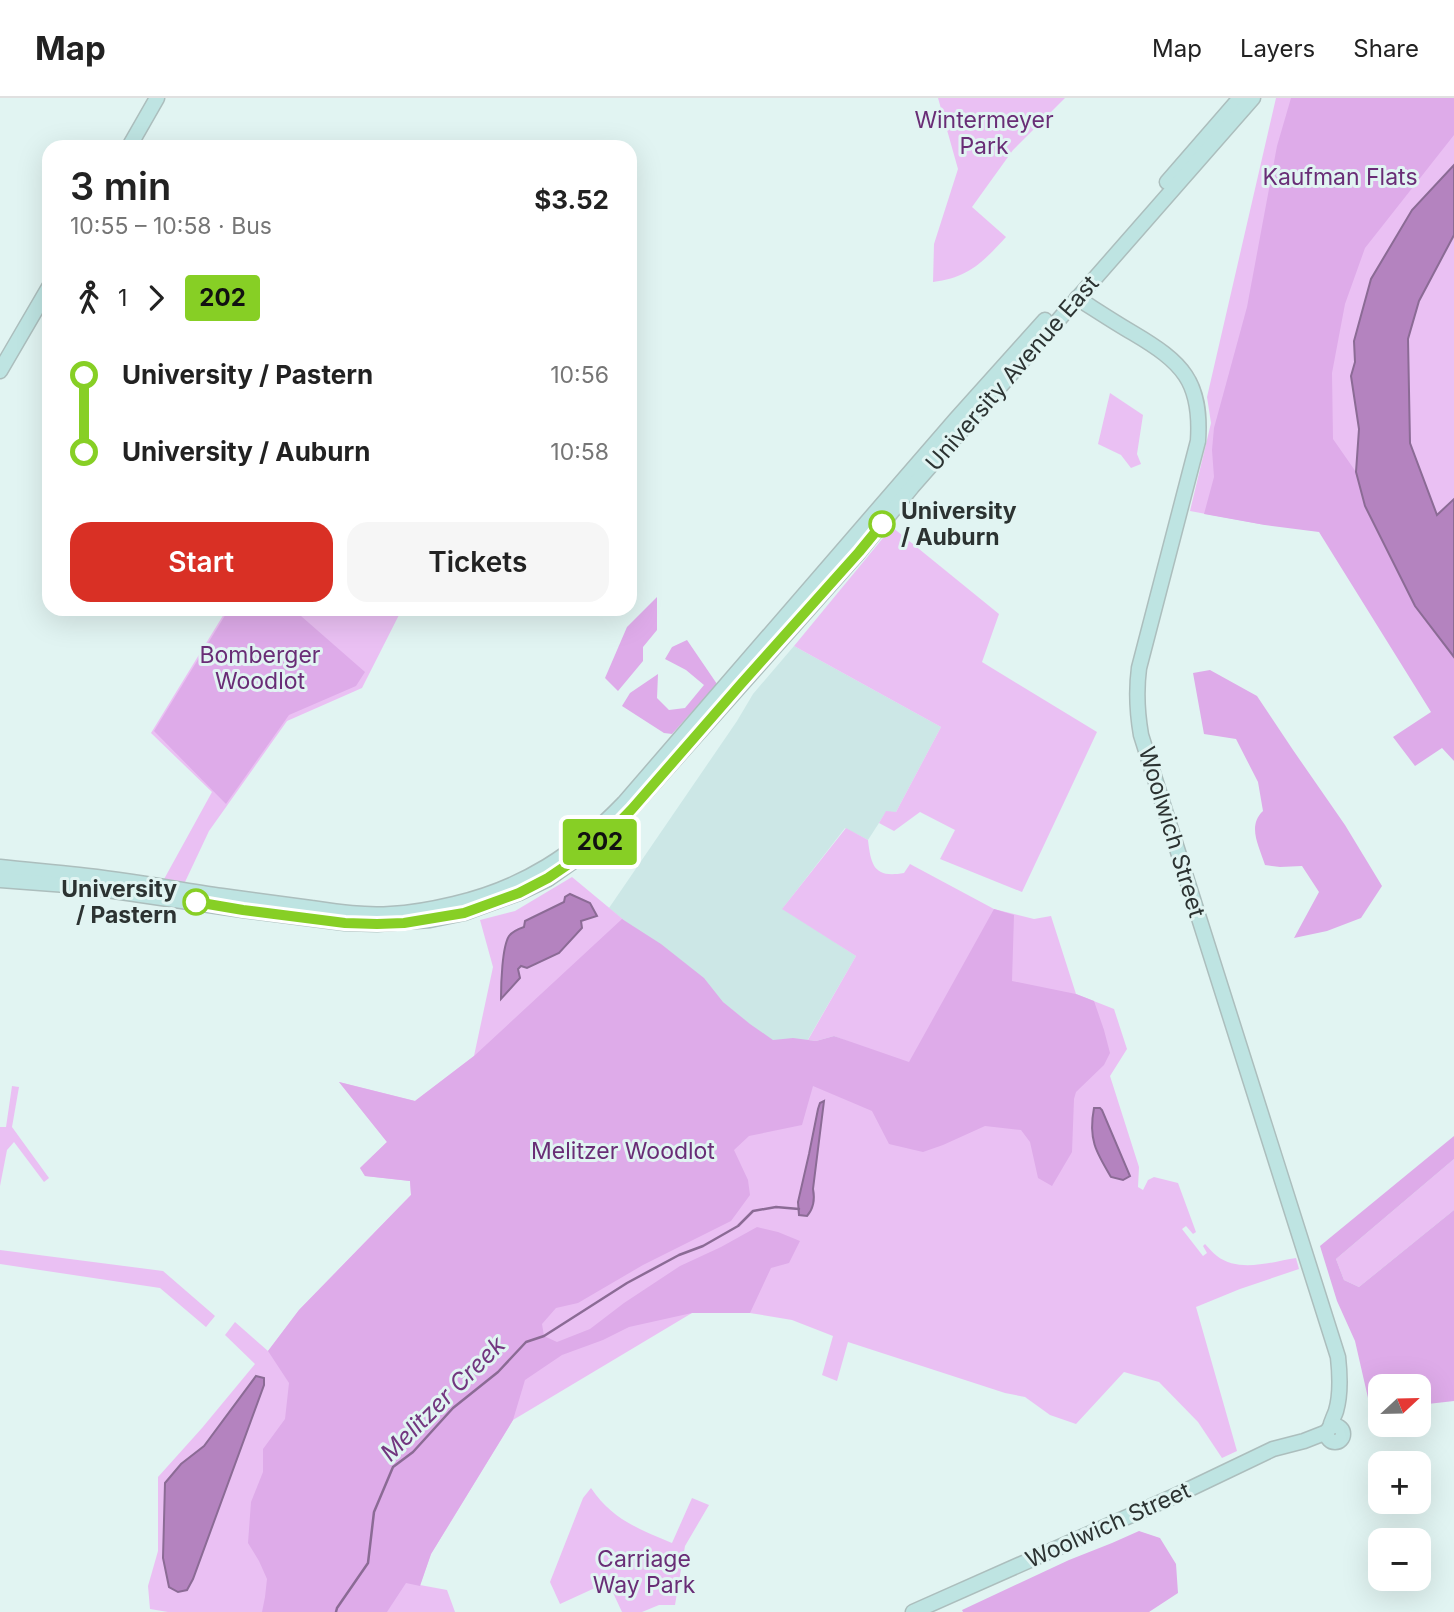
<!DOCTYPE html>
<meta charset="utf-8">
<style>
body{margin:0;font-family:Inter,sans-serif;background:#f6f6f6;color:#222;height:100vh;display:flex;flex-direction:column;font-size:26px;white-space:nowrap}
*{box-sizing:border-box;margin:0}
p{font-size:23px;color:#767676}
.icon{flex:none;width:38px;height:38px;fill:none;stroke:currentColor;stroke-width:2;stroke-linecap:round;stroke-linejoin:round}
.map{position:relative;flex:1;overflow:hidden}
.drawer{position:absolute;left:42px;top:42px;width:595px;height:476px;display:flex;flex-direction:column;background:#fff;border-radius:21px;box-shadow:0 7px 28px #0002}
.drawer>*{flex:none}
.badge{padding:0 14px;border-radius:5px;font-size:24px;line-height:46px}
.needle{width:46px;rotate:68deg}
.tools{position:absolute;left:1368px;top:1276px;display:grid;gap:14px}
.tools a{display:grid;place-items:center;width:63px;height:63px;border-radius:14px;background:#fff;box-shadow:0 7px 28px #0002;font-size:35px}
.map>.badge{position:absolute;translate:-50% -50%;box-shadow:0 0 0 4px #fff}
.legs{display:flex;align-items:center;gap:10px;height:77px;padding:0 28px;font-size:23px}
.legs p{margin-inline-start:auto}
.overview{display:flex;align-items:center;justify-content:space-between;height:119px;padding:0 28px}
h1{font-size:38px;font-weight:600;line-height:52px}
.primary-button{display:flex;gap:14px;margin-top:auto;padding:14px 28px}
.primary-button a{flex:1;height:80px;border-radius:21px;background:#d93025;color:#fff;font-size:28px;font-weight:600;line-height:80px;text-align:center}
.primary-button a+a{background:#f6f6f6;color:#222}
ul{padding:0 28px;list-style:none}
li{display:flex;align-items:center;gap:24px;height:77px;font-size:26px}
li i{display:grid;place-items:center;width:10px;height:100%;margin:0 9px;background:currentColor}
li i::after{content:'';width:18px;height:18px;margin:-9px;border:5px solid;border-radius:50%;background:#fff}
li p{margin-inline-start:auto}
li:first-child i{background:linear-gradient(#0000 50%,currentColor 0)}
li:last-child i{background:linear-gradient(currentColor 50%,#0000 0)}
header{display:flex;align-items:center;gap:42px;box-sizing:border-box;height:98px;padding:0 35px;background:#fff;border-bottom:2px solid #e0e0e0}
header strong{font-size:33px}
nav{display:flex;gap:38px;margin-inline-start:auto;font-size:24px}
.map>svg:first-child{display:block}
.built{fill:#cce7e6}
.green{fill:#eac0f3}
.forest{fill:#deabe9}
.water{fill:#b483bf;stroke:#8b6b95;stroke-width:2}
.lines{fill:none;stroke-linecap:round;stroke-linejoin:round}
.stream{stroke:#8b6b95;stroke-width:2.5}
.secondary-casing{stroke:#acbebd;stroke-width:17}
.secondary{stroke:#bee4e2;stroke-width:14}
.line-1-casing{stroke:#fff;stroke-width:16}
.line-1{stroke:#87cf25;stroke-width:10}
.stop-1-dot{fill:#fff;stroke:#87cf25;stroke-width:3.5}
.labels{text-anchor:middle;stroke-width:6;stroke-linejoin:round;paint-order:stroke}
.park-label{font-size:23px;fill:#692d76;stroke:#e1f4f2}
.street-label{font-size:23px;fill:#2c3332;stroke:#e1f4f2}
.stop-label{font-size:23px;font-weight:bold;fill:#2c3332;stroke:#e1f4f2;text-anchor:start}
.water-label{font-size:24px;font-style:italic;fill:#72367f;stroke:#e1f4f2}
</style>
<header>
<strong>Map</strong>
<nav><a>Map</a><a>Layers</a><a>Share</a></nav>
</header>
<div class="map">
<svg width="1454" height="1514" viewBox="0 0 1454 1514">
<rect width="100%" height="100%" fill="#e1f4f2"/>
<path class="built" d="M794,548L941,629L896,714H886L868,742L845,730L783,810L856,858L795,964L609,810L737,623L753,596Z"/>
<g class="green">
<path d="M938,0H1065L1013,52L972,109L1006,139C983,164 968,180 933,184L934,146L958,71Z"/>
<path d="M1276,0H1454V69L1412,112L1371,181L1354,243L1355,264L1351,278L1359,331L1356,374L1365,408L1265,427L1190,413L1211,325L1207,299Z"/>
<path d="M1454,137V452L1437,418L1410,345L1408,241L1419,203Z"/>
<path d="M1110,295L1143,317L1137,356L1141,366L1131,370L1121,357L1098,346Z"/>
<path d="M892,429L999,516L982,564L1097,634L1022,794L940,761L955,732L920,714L894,733L879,725L886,713L896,714L941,629L794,548Z"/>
<path d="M227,511H402L362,590L287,623L209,733L185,784L163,783L212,694L151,635Z"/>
<path d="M846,730L868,742C871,769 875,780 904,775L910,766L994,811L1034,821L1051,818L1076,896L1114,911L1127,951L1110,978L1139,1069L1138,1089L1143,1092L1148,1082L1154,1079L1178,1085L1196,1134L1193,1136L1186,1128L1182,1131L1203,1158L1207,1155L1203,1148L1205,1146C1209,1150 1213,1155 1217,1158C1239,1175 1271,1164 1296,1160L1299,1171L1240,1191L1196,1209L1237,1353L1222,1360L1198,1324L1159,1284L1124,1274L1076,1326L1050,1317L1025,1299L1005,1295L848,1244L837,1283L822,1277L833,1238L792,1222L750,1215H692L513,1322L431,1456L420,1487L447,1492L455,1514H168L150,1511L148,1488L158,1453V1379L202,1330L255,1266L225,1237L235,1224L268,1253L299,1212L411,1097L410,1083L365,1078L360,1070L387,1044L339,984L415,1003L474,958L493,869L480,822L515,813L572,779L795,964L860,948L834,938L816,943L808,942L856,858L782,811Z"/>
<path d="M12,988L19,989L12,1029L49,1080L44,1084L14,1044L7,1052L0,1088V1029H6Z"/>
<path d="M1454,1061V1112L1359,1189L1344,1182L1336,1161Z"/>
<path d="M0,1152L163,1173L215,1218L206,1229L160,1190L0,1166Z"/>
<path d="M591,1390C612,1421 638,1431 672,1445L692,1400L709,1407L685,1448L675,1507H659L642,1514H622L608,1484L560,1506L550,1484L583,1400Z"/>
</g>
<g class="forest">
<path d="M1291,0H1454V37L1365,150L1345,206L1332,275L1333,341L1356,374L1365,408L1415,508L1454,559V663L1442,650L1415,668L1393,639L1431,614L1319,434L1265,427L1204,416L1214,379L1212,352L1214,330L1247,209L1277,48Z"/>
<path d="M657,499V532L643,549V563L618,593L605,580L627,529Z"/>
<path d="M229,511H293L365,574L356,588L289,617L226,706L154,633Z"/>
<path d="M687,542L717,586L672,636L664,635L622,608L630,595L658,576L657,600L669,612L685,610L704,587L686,572L665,561L672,549Z"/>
<path d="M1210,572L1257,598L1293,652L1345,727L1382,788L1361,820L1327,833L1294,840L1319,794L1302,768L1280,769L1265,767C1259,748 1247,728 1263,713L1258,684L1236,641L1204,636L1193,575Z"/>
<path d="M994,811L1014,817L1012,883L1076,896L1094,903L1104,932L1110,955L1104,967L1076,994L1074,1001L1072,1054L1052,1088L1038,1080L1030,1044L1021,1032L985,1028L943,1047L923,1054L889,1046L872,1013L813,988L802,1027L749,1038L734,1052L748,1082L750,1097L731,1123L643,1167L578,1205L556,1210L542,1226L544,1238L557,1244L590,1231L624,1205L680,1168L721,1149L757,1129L778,1134L800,1143L789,1165L771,1170L750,1215H692L629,1229L603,1242L562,1257L525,1282L513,1322L431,1456L420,1488L406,1485L387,1514H262L265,1499L267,1481L259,1463L248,1445L251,1404L263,1374V1351L285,1321L289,1285L268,1253L299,1212L411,1097L410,1083L365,1078L360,1070L387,1044L339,984L415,1003L474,958L622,821L661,846L704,880L723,904L750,926L773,942L793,940L816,943L834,938L909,964Z"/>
<path d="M1454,1038V1061L1336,1161L1344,1182L1359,1189L1454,1112V1303L1419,1307V1288H1381V1312L1371,1313L1355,1243L1337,1203L1320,1148Z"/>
<path d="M1139,1433L1160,1440L1176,1466L1178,1495L1149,1514H963L962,1512L1069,1462L1112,1445Z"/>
</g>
<g class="water">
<path d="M1454,67V137L1419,203L1408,241L1410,345L1437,417L1454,401V559L1415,508L1365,408L1356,374L1359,331L1351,278L1355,264L1354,243L1371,181L1412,112Z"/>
<path d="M570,796L590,805L597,818L581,823L582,830L559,855L527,870L521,868L518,871L520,880L501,901C501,886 502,849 509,838C513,833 518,831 524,829L525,823L564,804L565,799Z"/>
<path d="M824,1003L813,1091C815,1101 814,1110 807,1118L799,1117L798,1104L809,1056L818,1011L820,1005Z"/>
<path d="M1094,1010H1100L1102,1012L1130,1078L1123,1082L1111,1079C1096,1054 1088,1041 1094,1010Z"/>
<path d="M256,1278L264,1280V1287L193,1481L187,1492L178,1494L169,1489L163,1460L165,1385L181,1366L204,1348Z"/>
</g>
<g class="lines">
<path class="stream" d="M336,1514L337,1510L368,1465L374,1414L393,1369L413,1354L453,1310L498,1274L526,1244L544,1238L627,1185L679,1157L703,1148L738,1128L753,1113L776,1109L799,1111"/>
<g class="secondary-casing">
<g id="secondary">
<path d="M129,49L157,0"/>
<path d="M1167,84L1240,0"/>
<path d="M1077,200C1096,212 1114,224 1133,235C1182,264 1202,283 1198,343L1139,570C1136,593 1137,614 1141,637L1338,1259C1340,1277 1341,1296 1336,1313C1334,1319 1331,1323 1330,1330"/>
<path d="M0,273L49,189"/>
<path d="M0,769C26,772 53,774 79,777C127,782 174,791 222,798C251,802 281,806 311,810C338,814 364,818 391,816C412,815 433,811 454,806C523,790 575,756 624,705L956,321L1045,222"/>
<path d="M0,782L80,788L243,812L345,825L377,826L430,822L464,815L519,795L548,781L598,746L615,729L859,454L912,389L1253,0"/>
<circle cx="1335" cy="1336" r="8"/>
<path d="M913,1514L1179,1396L1273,1351L1304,1343L1327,1334"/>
</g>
</g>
<use href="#secondary" class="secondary"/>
</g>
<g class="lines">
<g class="line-1-casing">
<path id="line-1" d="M196,804L243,812L345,825L377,826L404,825L464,815L519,795L548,780L598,746L632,711L741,586L859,454L882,426"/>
</g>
<use href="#line-1" class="line-1"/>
</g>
<g class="stop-1-dot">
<circle cx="882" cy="426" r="12"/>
<circle cx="196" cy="804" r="12"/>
</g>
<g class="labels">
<g class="park-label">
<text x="984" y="30">Wintermeyer<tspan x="984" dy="26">Park</tspan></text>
<text x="1340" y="87">Kaufman Flats</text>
<text x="260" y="565">Bomberger<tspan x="260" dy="26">Woodlot</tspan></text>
<text x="623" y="1061">Melitzer Woodlot</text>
<text x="644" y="1469">Carriage<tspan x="644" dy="26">Way Park</tspan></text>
</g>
<g class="street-label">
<text transform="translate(1012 275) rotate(-49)" y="8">University Avenue East</text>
<text transform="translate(1172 734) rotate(73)" y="8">Woolwich Street</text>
<text transform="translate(1108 1427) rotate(-24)" y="8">Woolwich Street</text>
</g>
<g class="stop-label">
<text x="901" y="421">University<tspan x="901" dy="26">/ Auburn</tspan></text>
<text x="177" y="799" text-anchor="end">University<tspan x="177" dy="26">/ Pastern</tspan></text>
</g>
<g class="water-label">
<text transform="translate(443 1301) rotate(-45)" y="8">Melitzer Creek</text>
</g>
</g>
</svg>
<div class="tools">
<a><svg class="needle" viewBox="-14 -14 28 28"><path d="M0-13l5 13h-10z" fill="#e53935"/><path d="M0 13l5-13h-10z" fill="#767676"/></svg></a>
<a>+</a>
<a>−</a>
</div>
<b class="badge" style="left:600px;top:744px;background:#87cf25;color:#111">202</b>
<section class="drawer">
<div class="overview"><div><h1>3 min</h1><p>10:55 – 10:58 · Bus</p></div><b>$3.52</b></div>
<div class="legs"><svg class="icon" aria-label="walk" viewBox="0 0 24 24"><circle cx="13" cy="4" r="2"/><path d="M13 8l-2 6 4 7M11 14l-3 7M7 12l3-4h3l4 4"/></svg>1<svg class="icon" aria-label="forward" viewBox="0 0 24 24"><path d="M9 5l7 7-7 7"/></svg><b class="badge" style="background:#87cf25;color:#111">202</b></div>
<ul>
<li><i style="color:#87cf25"></i><b>University / Pastern</b><p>10:56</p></li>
<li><i style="color:#87cf25"></i><b>University / Auburn</b><p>10:58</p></li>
</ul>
<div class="primary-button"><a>Start</a><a>Tickets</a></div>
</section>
</div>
